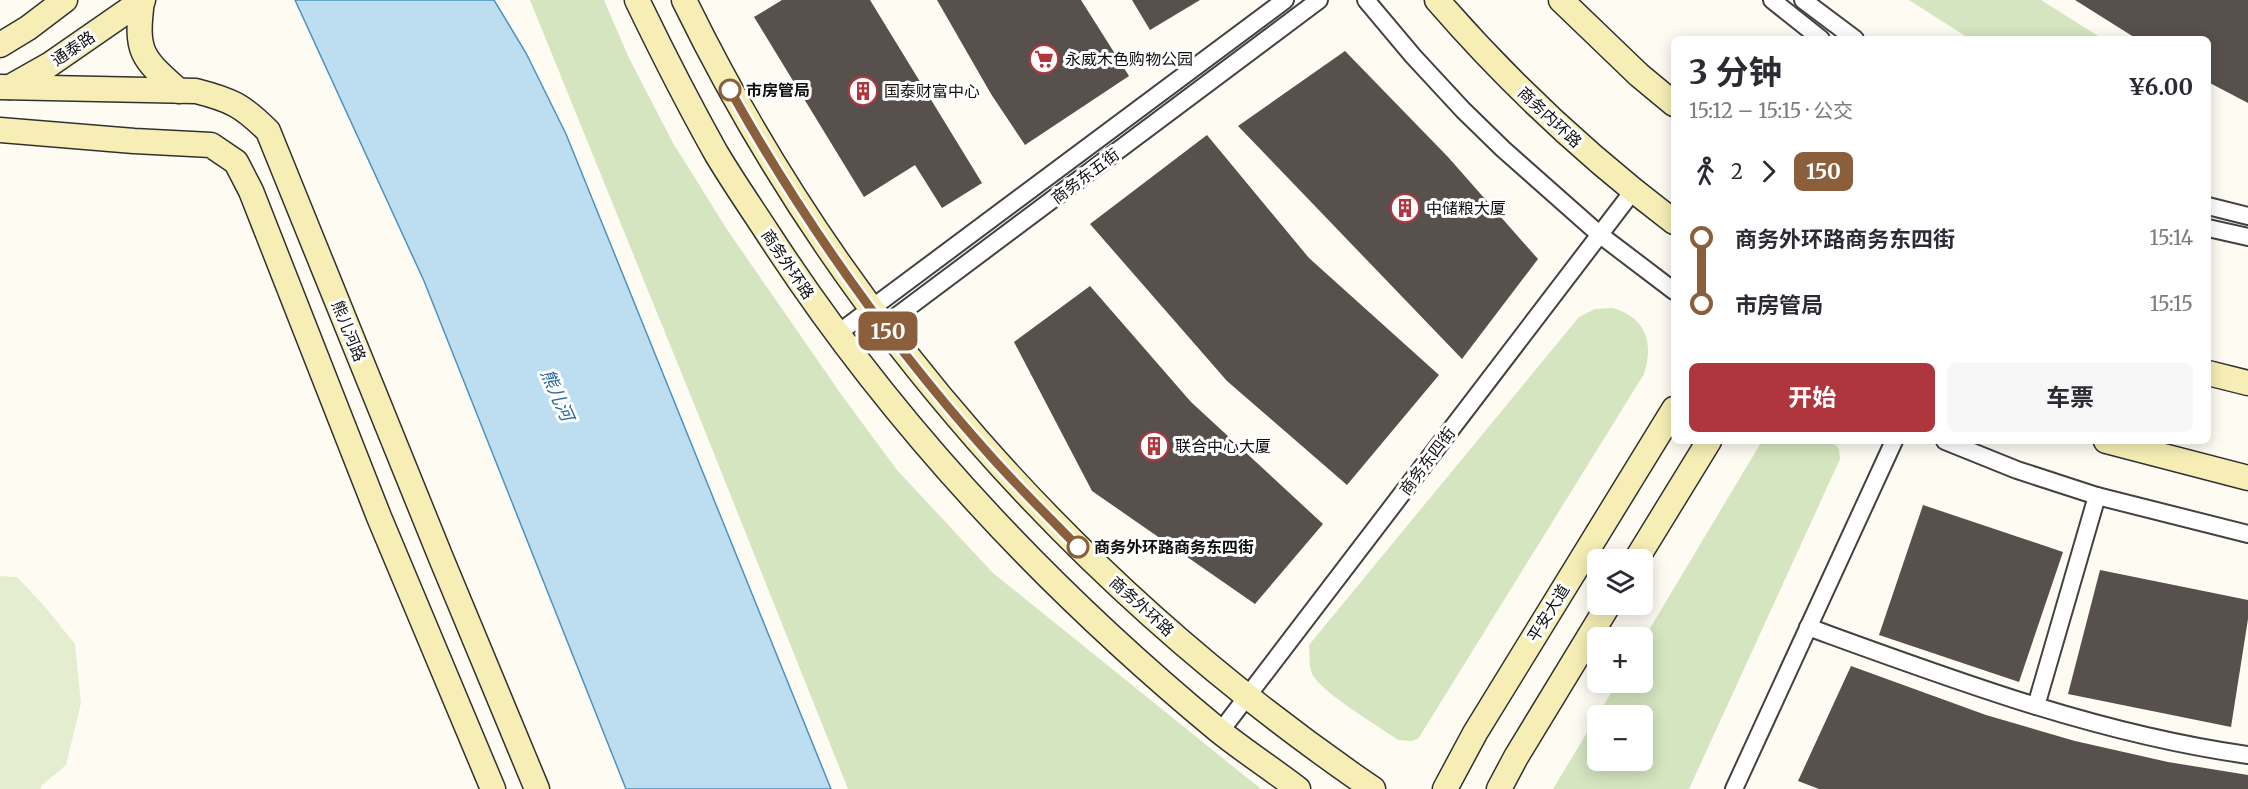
<!DOCTYPE html>
<html lang="zh">
<meta charset="utf-8">
<style>
body{margin:0;font-family:Merriweather,"Noto Sans SC",serif;background:#f7f7f7;color:#2b2b33;height:100vh;display:flex;flex-direction:column;font-size:22px;white-space:nowrap}
*{box-sizing:border-box;margin:0}
p{font-size:20px;color:#7c7c81}
.icon{flex:none;width:33px;height:33px;fill:none;stroke:currentColor;stroke-width:2;stroke-linecap:round;stroke-linejoin:round}
.map{position:relative;flex:1;overflow:hidden}
.panel{position:absolute;left:1671px;top:36px;width:540px;height:408px;display:flex;flex-direction:column;background:#fff;border-radius:9px;box-shadow:0 3px 15px #0003}
.panel>*{flex:none}
.badge{padding:0 12px;border-radius:9px;font-size:21px;line-height:39px}
.buttons{position:absolute;left:1587px;top:549px;display:grid;gap:12px}
.buttons a{display:grid;place-items:center;width:66px;height:66px;border-radius:9px;background:#fff;box-shadow:0 3px 15px #0003;font-size:30px}
.map>.badge{position:absolute;translate:-50% -50%;box-shadow:0 0 0 3px #fff}
.legs{display:flex;align-items:center;gap:9px;height:66px;padding:0 18px;font-size:20px}
.legs p{margin-inline-start:auto}
.headline{display:flex;align-items:center;justify-content:space-between;height:102px;padding:0 18px}
h1{font-size:33px;font-weight:700;line-height:45px}
.primary-button{display:flex;gap:12px;margin-top:auto;padding:12px 18px}
.primary-button a{flex:1;height:69px;border-radius:9px;background:#b0363e;color:#fff;font-size:24px;font-weight:700;line-height:69px;text-align:center}
.primary-button a+a{background:#f7f7f7;color:#2b2b33}
ul{padding:0 18px;list-style:none}
li{display:flex;align-items:center;gap:21px;height:66px;font-size:22px}
li i{display:grid;place-items:center;width:9px;height:100%;margin:0 8px;background:currentColor}
li i::after{content:'';width:15px;height:15px;margin:-8px;border:4px solid;border-radius:50%;background:#fff}
li p{margin-inline-start:auto}
li:first-child i{background:linear-gradient(#0000 50%,currentColor 0)}
li:last-child i{background:linear-gradient(currentColor 50%,#0000 0)}
.map>svg:first-child{display:block}
.green{fill:#d4e5bf;fill-rule:evenodd}
.pitch{fill:#e4edd0}
.water{fill:#bdddf0;stroke:#4c93bf;stroke-width:1.5}
.building{fill:#57504d}
.lines{fill:none;stroke-linecap:round;stroke-linejoin:round}
.street-casing{stroke:#424242;stroke-width:20}
.secondary-casing{stroke:#313131;stroke-width:27}
.street{stroke:#fff;stroke-width:16}
.secondary{stroke:#f6eeb5;stroke-width:24}
.line-1-casing{stroke:#fff;stroke-width:14}
.line-1{stroke:#8b5e3c;stroke-width:9}
.stop-1-dot{fill:#fff;stroke:#8b5e3c;stroke-width:3}
.labels{text-anchor:middle;stroke-width:6;stroke-linejoin:round;paint-order:stroke}
.street-label{font-size:16px;fill:#0f0f0f;stroke:#fff}
.poi-label{font-size:16px;fill:#0f0f0f;stroke:#fff;text-anchor:start}
.stop-label{font-size:16px;font-weight:bold;fill:#0f0f0f;stroke:#fff;text-anchor:start}
.water-label{font-size:18px;font-style:italic;fill:#266694;stroke:#fff}
</style>
<div class="map">
<svg width="2248" height="789" viewBox="0 0 2248 789">
<rect width="100%" height="100%" fill="#fefbf3"/>
<g class="green">
<path d="M530,0H604L629,58L673,143L728,231L843,397L897,470L993,573L1261,789H848L703,426Z"/>
<path d="M1909,0H2041L2103,39H1970Z"/>
<path d="M1613,308C1646,318 1654,342 1644,374L1418,739L1411,741L1398,740C1377,725 1327,696 1314,677C1308,668 1310,656 1309,645L1579,317L1595,309Z"/>
<path d="M1762,441H1832L1839,449L1840,459L1689,789H1553L1617,683L1642,682L1643,640ZM1598,716H1642V760H1598Z"/>
</g>
<path class="pitch" d="M0,576L17,577L45,607L75,644L81,703L66,765L41,786V789H0Z"/>
<path class="water" d="M295,0H494L526,53L566,134L831,789H626L424,281Z"/>
<g class="building">
<path d="M782,0H870L982,183L942,208L915,165L864,197L754,17Z"/>
<path d="M937,0H1081L1129,76L1025,145L991,94Z"/>
<path d="M1132,0H1200L1150,30Z"/>
<path d="M2075,0H2248V103L2208,82V39H2137Z"/>
<path d="M1345,51L1448,157L1538,259L1462,359L1238,126Z"/>
<path d="M1207,135L1309,258L1439,375L1347,485L1227,381L1090,224Z"/>
<path d="M1090,286L1191,402L1323,524L1255,604L1092,491L1014,342Z"/>
<path d="M1923,505L2063,552L2019,682L1879,635Z"/>
<path d="M2100,570L2248,600V619L2231,727L2068,694Z"/>
<path d="M1851,666L1986,715L2075,741L2168,762L2248,775V789H1819L1798,781Z"/>
</g>
<g class="lines">
<g class="street-casing">
<g id="street">
<path d="M1366,0L1413,56L1463,110L1503,149L1599,234L1674,291"/>
<path d="M1772,0L1821,39"/>
<path d="M1803,0L1855,39"/>
<path d="M2208,206L2248,216"/>
<path d="M2208,228L2248,237"/>
<path d="M837,334L1285,0"/>
<path d="M850,351L1319,0"/>
<path d="M1945,441L2017,470L2097,496L2248,534"/>
<path d="M1808,627C1951,679 2097,734 2248,755"/>
<path d="M2036,706L2097,496"/>
<path d="M1220,732L1633,191"/>
<path d="M1734,789L1894,441"/>
</g>
</g>
<g class="secondary-casing">
<g id="secondary">
<path d="M637,0C662,52 688,103 716,153C732,180 750,206 767,232C890,422 1044,586 1218,730C1244,751 1272,769 1298,789"/>
<path d="M684,0C840,320 1080,589 1373,789"/>
<path d="M1437,0C1508,82 1587,156 1674,222"/>
<path d="M1561,0L1639,75L1674,104"/>
<path d="M142,1C135,53 142,58 179,91"/>
<path d="M0,45L28,28L65,0"/>
<path d="M0,87L196,91C231,100 242,105 268,131L441,558L537,789"/>
<path d="M10,87L49,65L143,0"/>
<path d="M0,130L134,141L211,145L236,162L251,191L379,517L493,789"/>
<path d="M2208,373L2248,383"/>
<path d="M2106,441L2248,478"/>
<path d="M1636,560L1709,441"/>
<path d="M1445,789L1475,733L1674,409"/>
<path d="M1499,789L1516,757L1609,604"/>
</g>
</g>
<use href="#street" class="street"/>
<use href="#secondary" class="secondary"/>
</g>
<g class="lines">
<g class="line-1-casing">
<path id="line-1" d="M730,90C802,219 889,342 987,452C1016,485 1048,516 1078,547"/>
</g>
<use href="#line-1" class="line-1"/>
</g>
<defs>
<g id="supermarket-ring" transform="scale(1.5)"><circle r="9.5" fill="#fff" stroke="#b0363e" stroke-width="1.5"/><path d="M-6-5.5h2.5l.6 2H6L4.5 2H-2.5L-4.4-4H-6ZM-1.5 3.2a1.3 1.3 0 1 0 .1 0ZM3 3.2a1.3 1.3 0 1 0 .1 0Z" fill="#b0363e"/></g>
<g id="building-ring" transform="scale(1.5)"><circle r="9.5" fill="#fff" stroke="#b0363e" stroke-width="1.5"/><path d="M-4-6H4V6H1V3H-1V6H-4ZM-2.5-4.3h1.7v1.8h-1.7ZM.8-4.3h1.7v1.8H.8ZM-2.5-1h1.7V.8h-1.7ZM.8-1h1.7V.8H.8Z" fill="#b0363e"/></g>
</defs>
<g fill-rule="evenodd">
<use href="#supermarket-ring" x="1044" y="59"/>
<use href="#building-ring" x="863" y="91"/>
<use href="#building-ring" x="1405" y="208"/>
<use href="#building-ring" x="1154" y="446"/>
</g>
<g class="stop-1-dot">
<circle cx="730" cy="90" r="10"/>
<circle cx="1078" cy="547" r="10"/>
</g>
<g class="labels">
<g class="street-label">
<text transform="translate(73 48) rotate(-34)" y="6">通泰路</text>
<text transform="translate(1550 117) rotate(43)" y="6">商务内环路</text>
<text transform="translate(1085 176) rotate(-37)" y="6">商务东五街</text>
<text transform="translate(788 264) rotate(56)" y="6">商务外环路</text>
<text transform="translate(349 331) rotate(68)" y="6">熊儿河路</text>
<text transform="translate(1427 461) rotate(-53)" y="6">商务东四街</text>
<text transform="translate(1142 606) rotate(42)" y="6">商务外环路</text>
<text transform="translate(1548 613) rotate(-58)" y="6">平安大道</text>
</g>
<g class="poi-label">
<text x="1065" y="65">永威木色购物公园</text>
<text x="884" y="97">国泰财富中心</text>
<text x="1426" y="214">中储粮大厦</text>
<text x="1175" y="452">联合中心大厦</text>
</g>
<g class="stop-label">
<text x="746" y="96">市房管局</text>
<text x="1094" y="553">商务外环路商务东四街</text>
</g>
<g class="water-label">
<text transform="translate(557 395) rotate(66)" y="6">熊儿河</text>
</g>
</g>
</svg>
<div class="buttons">
<a><svg class="icon" aria-label="layers" viewBox="0 0 24 24"><path d="M12 4l9 5-9 5-9-5zM3 14l9 5 9-5"/></svg></a>
<a>+</a>
<a>−</a>
</div>
<b class="badge" style="left:888px;top:331px;background:#8b5e3c;color:#fff">150</b>
<section class="panel">
<div class="headline"><div><h1>3 分钟</h1><p>15:12 – 15:15 · 公交</p></div><b>¥6.00</b></div>
<div class="legs"><svg class="icon" aria-label="walk" viewBox="0 0 24 24"><circle cx="13" cy="4" r="2"/><path d="M13 8l-2 6 4 7M11 14l-3 7M7 12l3-4h3l4 4"/></svg>2<svg class="icon" aria-label="forward" viewBox="0 0 24 24"><path d="M9 5l7 7-7 7"/></svg><b class="badge" style="background:#8b5e3c;color:#fff">150</b></div>
<ul>
<li><i style="color:#8b5e3c"></i><b>商务外环路商务东四街</b><p>15:14</p></li>
<li><i style="color:#8b5e3c"></i><b>市房管局</b><p>15:15</p></li>
</ul>
<div class="primary-button"><a>开始</a><a>车票</a></div>
</section>
</div>
